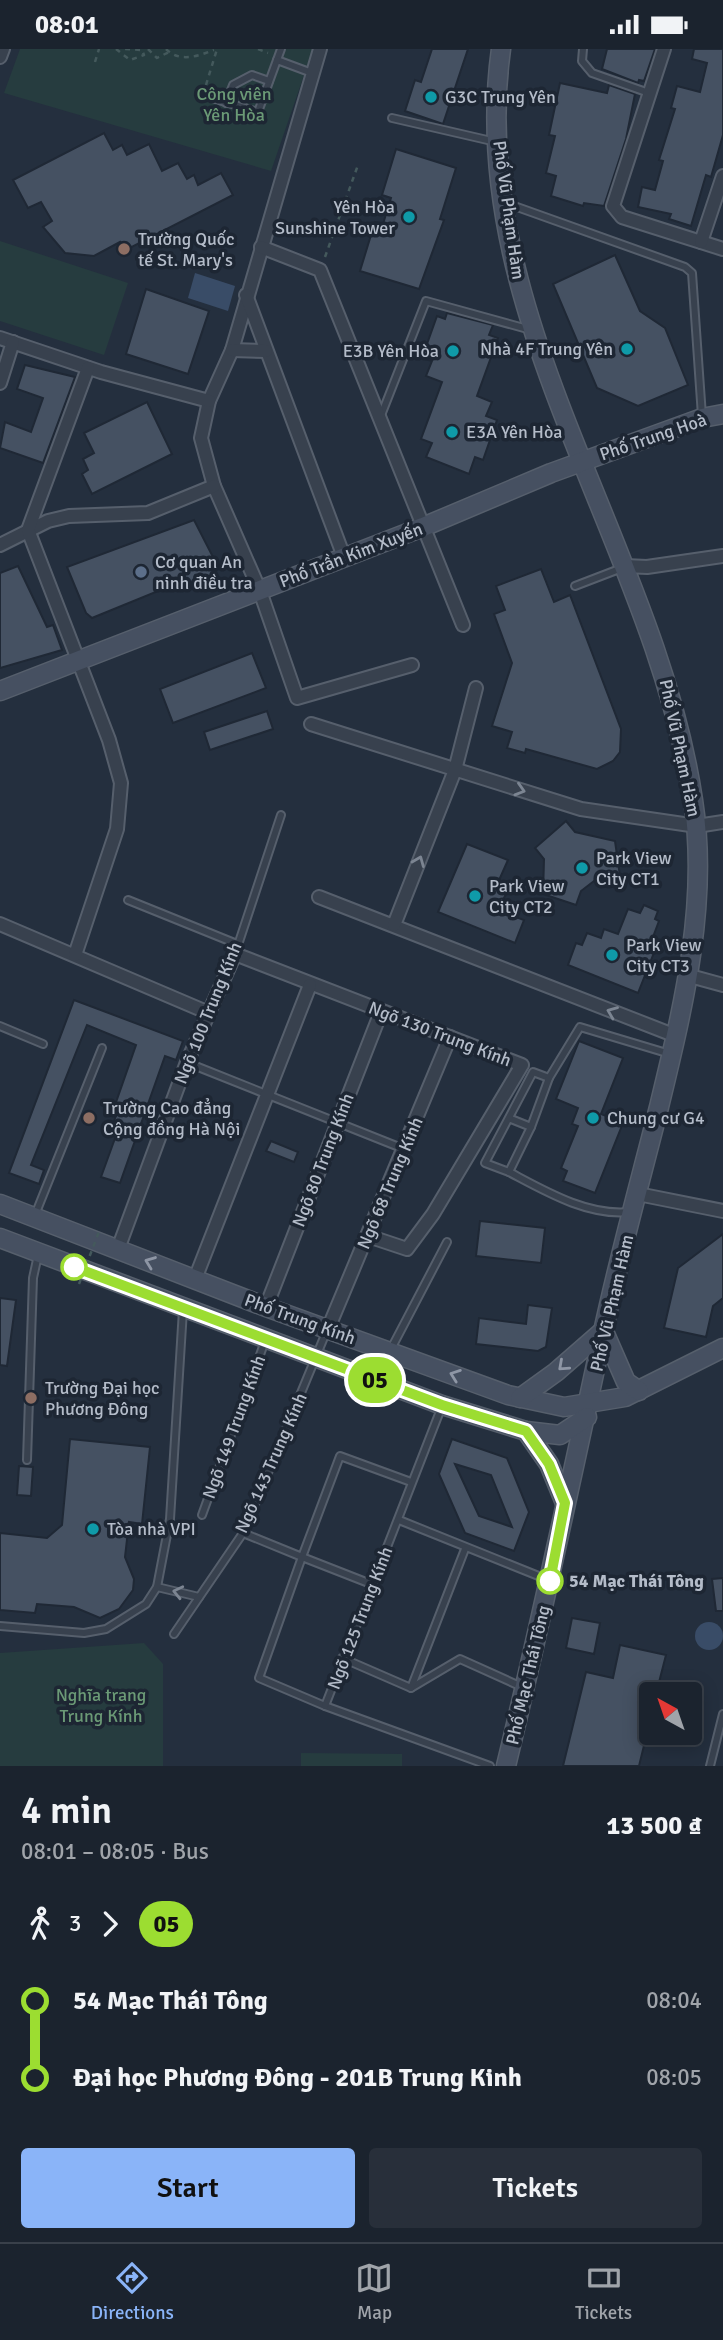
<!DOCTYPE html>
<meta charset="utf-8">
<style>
body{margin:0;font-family:Signika,sans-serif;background:#282f3a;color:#f1f3f6;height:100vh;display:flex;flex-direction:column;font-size:26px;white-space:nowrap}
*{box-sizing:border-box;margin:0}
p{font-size:23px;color:#a0a4aa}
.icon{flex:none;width:38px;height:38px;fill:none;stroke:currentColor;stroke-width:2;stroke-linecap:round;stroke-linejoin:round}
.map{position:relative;height:1717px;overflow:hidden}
.details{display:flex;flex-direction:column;background:#1b232e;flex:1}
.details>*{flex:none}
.badge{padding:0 14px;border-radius:23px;font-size:24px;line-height:46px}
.needle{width:46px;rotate:320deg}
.fabs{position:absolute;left:639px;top:1633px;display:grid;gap:14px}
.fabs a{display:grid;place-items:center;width:63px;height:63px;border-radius:7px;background:#1b232e;box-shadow:0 4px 18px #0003,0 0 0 2px #39404a;font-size:35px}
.map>.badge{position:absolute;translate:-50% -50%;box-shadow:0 0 0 4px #fff}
.legs{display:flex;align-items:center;gap:10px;height:77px;padding:0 21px;font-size:23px}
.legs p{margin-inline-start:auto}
.summary{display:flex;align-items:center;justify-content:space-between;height:119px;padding:0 21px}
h1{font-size:38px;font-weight:600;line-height:52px}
.primary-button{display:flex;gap:14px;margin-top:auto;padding:14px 21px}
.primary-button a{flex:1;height:80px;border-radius:7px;background:#8ab4f8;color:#111;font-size:28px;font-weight:600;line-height:80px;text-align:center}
.primary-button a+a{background:#282f3a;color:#f1f3f6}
ul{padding:0 21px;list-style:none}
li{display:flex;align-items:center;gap:24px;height:77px;font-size:26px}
li i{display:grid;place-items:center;width:10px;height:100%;margin:0 9px;background:currentColor}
li i::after{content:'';width:18px;height:18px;margin:-9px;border:5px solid;border-radius:50%;background:#1b232e}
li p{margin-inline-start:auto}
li:first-child i{background:linear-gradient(#0000 50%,currentColor 0)}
li:last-child i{background:linear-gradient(currentColor 50%,#0000 0)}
.status{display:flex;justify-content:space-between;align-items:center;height:49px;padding:0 35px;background:#1b232e;direction:ltr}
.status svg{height:19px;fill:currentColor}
.tab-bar{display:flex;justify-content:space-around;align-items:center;height:98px;border-top:2px solid #39404a;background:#1b232e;font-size:19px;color:#a0a4aa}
.tab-bar a{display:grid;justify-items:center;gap:4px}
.tab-bar .active{color:#8ab4f8}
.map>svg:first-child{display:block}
.green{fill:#263c3f}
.water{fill:#394c67}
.building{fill:#455162;stroke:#1f2835;stroke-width:2;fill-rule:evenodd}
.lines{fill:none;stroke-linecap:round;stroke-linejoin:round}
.lane-casing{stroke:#565f6c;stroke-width:10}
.street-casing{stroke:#565f6c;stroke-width:16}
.secondary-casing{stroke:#565f6c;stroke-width:21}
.path{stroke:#44595c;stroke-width:2.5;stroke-dasharray:5 5;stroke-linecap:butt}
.lane{stroke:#38414e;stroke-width:6}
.street{stroke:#38414e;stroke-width:12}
.secondary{stroke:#465061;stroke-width:18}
.path-bridge{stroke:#44595c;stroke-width:2.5;stroke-dasharray:5 5;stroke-linecap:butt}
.oneway{stroke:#7c8592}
.oneway2{stroke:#8e96a5}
.line-1-casing{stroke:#fff;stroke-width:16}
.line-1{stroke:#9cdd31;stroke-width:10}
.culture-dot{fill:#0f9aa8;stroke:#1d2633;stroke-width:2.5}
.education-dot{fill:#8d6e63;stroke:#1d2633;stroke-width:2.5}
.service-dot{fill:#5c6f8a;stroke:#1d2633;stroke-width:2.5}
.stop-1-dot{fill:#fff;stroke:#9cdd31;stroke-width:3.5}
.labels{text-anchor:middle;stroke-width:7;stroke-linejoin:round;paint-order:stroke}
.park-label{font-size:18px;fill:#6b9a76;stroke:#1d2633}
.poi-label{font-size:18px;fill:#b4bcc9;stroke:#1d2633;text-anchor:start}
.street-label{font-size:18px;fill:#b4bcc9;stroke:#1d2633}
.stop-label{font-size:18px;font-weight:bold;fill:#b4bcc9;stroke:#1d2633;text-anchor:start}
</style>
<div class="status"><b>08:01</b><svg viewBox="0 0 49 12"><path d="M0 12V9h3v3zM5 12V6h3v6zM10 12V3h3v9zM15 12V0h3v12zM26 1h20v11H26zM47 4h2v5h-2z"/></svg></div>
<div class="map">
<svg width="723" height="1717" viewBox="0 0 723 1717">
<rect width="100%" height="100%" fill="#242f3e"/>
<g class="green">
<path d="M20,0H313L271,122L4,44Z"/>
<path d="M0,192L128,234L104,306L0,272Z"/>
<path d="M144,1594L163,1615V1717H0V1604Z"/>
<path d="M301,1704L402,1705V1717H301Z"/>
</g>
<g class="water">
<path d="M195,224L235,237L228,262L188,249Z"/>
<circle cx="709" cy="1587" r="14"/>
</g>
<g class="building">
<path d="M432,0H468L443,75L405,62L415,31L421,33Z"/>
<path d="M607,0H655L644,32L639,31L638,34L602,20Z"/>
<path d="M694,0H723V86L711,128L706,126L691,177L669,170L671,165L638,158L642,138L655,141L663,112L659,111L675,60L671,59L677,37L700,43L707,14L692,10Z"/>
<path d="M560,34L607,44L609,36L635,45L626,90L604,157L584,154L583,157L551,147L556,127L546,124L555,87L549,86Z"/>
<path d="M104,84L113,101L122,96L127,106L149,95L162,122L178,114L187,130L194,126L198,136L221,124L233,146L124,202L120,193L94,207L65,204L43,178L52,172L41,153L28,159L13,131Z"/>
<path d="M396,100L456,119L440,170L444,171L419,240L360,222L375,173L383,175L391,149L382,146Z"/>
<path d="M615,206L640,262L665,279L688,336L638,357L597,339L553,235Z"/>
<path d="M146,240L209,262L188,325L126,305Z"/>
<path d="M447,264L493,276L489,286L498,289L477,347L492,353L486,367L497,371L483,411L475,408L469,425L426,408L432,394L421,390L442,333L426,327L432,312L422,309L437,267L445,270Z"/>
<path d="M25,316L75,328L43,414L0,399L5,373L31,383L43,349L17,340Z"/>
<path d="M147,353L172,405L92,445L82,425L88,421L83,410L94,404L84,384Z"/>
<path d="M194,471L214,510L213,527L177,541L175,535L92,569L86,564L67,518Z"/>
<path d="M18,517L47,578L53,576L62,601L0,619V524Z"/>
<path d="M541,520L554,553L570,546L621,680L620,703L613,712L597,720L526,700L525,704L507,699L512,683L492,677L512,614L494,565L505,561L496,537Z"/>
<path d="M252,604L266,639L173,674L160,640Z"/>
<path d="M267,662L273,680L210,701L204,683Z"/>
<path d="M566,772L575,783L615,792L620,827L598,829L581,842L576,856L543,845L544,810L535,799Z"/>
<path d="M467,795L508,811L496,838L507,843L503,851L517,857L513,867L524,871L515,894L438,863Z"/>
<path d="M644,856L658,862L655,870L659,872L653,888L659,891L638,944L568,916L576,894L582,896L587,884L601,889L604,880L618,885L628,860L640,864Z"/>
<path d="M74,951L183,992L176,1011L165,1007L120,1134L101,1128L118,1081L113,1075L118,1061L114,1059L136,996L87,976L31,1116L44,1121L39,1135L9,1124Z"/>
<path d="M579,992L623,1009L601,1065L623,1074L595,1144L563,1132L567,1122L561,1119L578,1077L572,1075L578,1059L556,1050Z"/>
<path d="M271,1092L298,1103L294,1113L266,1102Z"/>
<path d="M480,1172L545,1179L541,1214L476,1207Z"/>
<path d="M723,1185V1249L713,1257L706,1288L664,1279L678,1219Z"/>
<path d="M0,1249L16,1251L7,1317L0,1316Z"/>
<path d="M528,1256L552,1259L546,1298L538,1302L476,1295L479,1269L526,1275Z"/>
<path d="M70,1390L150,1398L142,1475L129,1473L125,1508L134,1530L133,1541L119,1560L100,1569L74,1558L37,1555L35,1564L0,1561V1484L47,1489L62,1476Z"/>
<path d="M452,1390L507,1409L529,1463L514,1502L465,1484L439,1425ZM455,1415L491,1426L512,1478L479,1467Z"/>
<path d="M19,1417L33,1418L31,1447L17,1446Z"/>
<path d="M723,1529V1562H716L712,1530Z"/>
<path d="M572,1569L600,1574L594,1605L566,1599Z"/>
<path d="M620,1596L666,1606L656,1645H651V1668L639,1717H563L586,1623L613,1629Z"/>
</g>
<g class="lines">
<g class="lane-casing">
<g id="lane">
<path d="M281,0L277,11L312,24"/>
<path d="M583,0L582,12L592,24L649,44"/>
<path d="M202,46L258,63L277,11"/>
<path d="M226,54L233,36L252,26L269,32"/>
<path d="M392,69L496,93"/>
<path d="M506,154L685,218L692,224L702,367"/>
<path d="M380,369L426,252L531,281"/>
<path d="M575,537L622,519"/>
<path d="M128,851L237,895"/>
<path d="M235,905L281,766"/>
<path d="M0,977L43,995"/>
<path d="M188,1014L404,1100"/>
<path d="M511,1070L531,1078"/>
<path d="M509,1123L485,1114L533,1023L549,1029"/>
<path d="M629,1163C587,1167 545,1142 509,1123L531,1078L549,1029L580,978L670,1005"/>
<path d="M35,1166L102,999"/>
<path d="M391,1300L447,1193"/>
<path d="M27,1411L33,1229L38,1206"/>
<path d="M202,1466L265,1292"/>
<path d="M399,1471L546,1530"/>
<path d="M243,1484L302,1508L340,1407L411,1433"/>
<path d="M371,1535L302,1508L259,1629L325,1657L490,1717"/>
<path d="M157,1538L199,1548"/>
<path d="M0,1577L84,1584L106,1580L146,1555L157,1538L170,1470L183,1261"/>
<path d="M174,1585L243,1484L327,1281"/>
<path d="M342,1609L411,1639L460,1610L522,1638"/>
<path d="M411,1639L465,1500"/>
<path d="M325,1657L442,1357"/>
<path d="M710,1717L723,1665"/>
</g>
</g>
<g class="street-casing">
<g id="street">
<path d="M320,0L232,301L209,352L201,389L214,437L260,542L297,649L412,616"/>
<path d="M664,0L613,157L622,168L723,200"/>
<path d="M0,8L3,0"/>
<path d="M701,193L723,127"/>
<path d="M261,198L320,221L463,576"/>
<path d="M246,246L344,508"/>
<path d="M0,289L101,323L209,352"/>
<path d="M232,301L266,302"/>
<path d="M0,334L13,293"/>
<path d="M0,496L48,472L69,467L148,464L214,437"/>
<path d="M625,517L647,518L723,507"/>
<path d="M311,675L581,760L697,777L723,773"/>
<path d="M319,848L676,987"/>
<path d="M0,875L209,964"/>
<path d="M394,876L455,721L476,639"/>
<path d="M75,906L117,780L121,734L109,691L28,481L88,319"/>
<path d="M690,927L723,936"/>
<path d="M638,1145L723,1162"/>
<path d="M118,1200L187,1013L235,905L522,1016L433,1165L407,1200L368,1187"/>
<path d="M195,1230L310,936"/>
<path d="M266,1258L381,963"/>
<path d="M328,1280L450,988"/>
</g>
</g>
<g class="secondary-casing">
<g id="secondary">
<path d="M501,0C464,268 655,495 693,751C709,854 683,959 659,1058C640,1133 619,1208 603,1283C572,1428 541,1573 506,1717"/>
<path d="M0,642L423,478L551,424L702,369L723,365"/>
<path d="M0,1155L266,1258L508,1346L564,1358L625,1348L723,1299"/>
<path d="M0,1189L442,1356L526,1382L560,1386L587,1368"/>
<path d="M605,1285L626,1333L639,1342"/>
<path d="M520,1349L556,1323L603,1282"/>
<path d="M526,1382L549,1415L565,1454"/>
</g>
</g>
<g class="path">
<path d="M116,0L130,11L144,6L142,1L124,0"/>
<path d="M148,0L157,9L169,3"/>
<path d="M166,0C180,14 198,7 214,1"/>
<path d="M258,0L268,4"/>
<path d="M95,13L99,0"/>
<path d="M206,36L217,0"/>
<path d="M325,208L358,116"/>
</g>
<use href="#lane" class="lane"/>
<use href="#street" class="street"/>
<use href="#secondary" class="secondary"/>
<path class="path-bridge" d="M79,1235L100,1180"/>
</g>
<defs><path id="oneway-chevron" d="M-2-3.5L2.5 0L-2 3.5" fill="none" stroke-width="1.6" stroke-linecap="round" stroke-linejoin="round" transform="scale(1.75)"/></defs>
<g class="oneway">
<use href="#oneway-chevron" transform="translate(520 741) rotate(17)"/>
<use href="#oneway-chevron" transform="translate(419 812) rotate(-68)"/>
<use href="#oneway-chevron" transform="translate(612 963) rotate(-158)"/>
<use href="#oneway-chevron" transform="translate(178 1543) rotate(-167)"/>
</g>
<g class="oneway2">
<use href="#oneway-chevron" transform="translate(150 1213) rotate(-159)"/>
<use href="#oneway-chevron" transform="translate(563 1317) rotate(138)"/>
<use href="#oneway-chevron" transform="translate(455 1326) rotate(-160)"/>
</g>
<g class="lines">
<g class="line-1-casing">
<path id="line-1" d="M74,1218L442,1356L526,1382L549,1415L565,1454L550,1532"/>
</g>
<use href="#line-1" class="line-1"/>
</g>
<g class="culture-dot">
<circle cx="431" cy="48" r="7"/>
<circle cx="409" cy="168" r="7"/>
<circle cx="627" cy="300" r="7"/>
<circle cx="453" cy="302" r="7"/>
<circle cx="452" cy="383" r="7"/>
<circle cx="582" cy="819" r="7"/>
<circle cx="475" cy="847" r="7"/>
<circle cx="612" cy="906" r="7"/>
<circle cx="593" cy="1069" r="7"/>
<circle cx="93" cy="1480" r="7"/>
</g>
<g class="education-dot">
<circle cx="124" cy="200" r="7"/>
<circle cx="89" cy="1069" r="7"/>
<circle cx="31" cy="1349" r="7"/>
</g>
<circle class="service-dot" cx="141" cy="523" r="7"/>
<g class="stop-1-dot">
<circle cx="74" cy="1218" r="12"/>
<circle cx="550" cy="1532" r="12"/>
</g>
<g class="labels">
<g class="park-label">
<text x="234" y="51">Công viên<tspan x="234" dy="21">Yên Hòa</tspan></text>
<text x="101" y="1652">Nghĩa trang<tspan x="101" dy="21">Trung Kính</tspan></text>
</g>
<g class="poi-label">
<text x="445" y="54">G3C Trung Yên</text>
<text x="395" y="164" text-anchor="end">Yên Hòa<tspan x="395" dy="21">Sunshine Tower</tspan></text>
<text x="138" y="196">Trường Quốc<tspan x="138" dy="21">tế St. Mary's</tspan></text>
<text x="613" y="306" text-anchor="end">Nhà 4F Trung Yên</text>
<text x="439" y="308" text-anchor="end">E3B Yên Hòa</text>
<text x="466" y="389">E3A Yên Hòa</text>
<text x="155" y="519">Cơ quan An<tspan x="155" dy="21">ninh điều tra</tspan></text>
<text x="596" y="815">Park View<tspan x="596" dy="21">City CT1</tspan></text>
<text x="489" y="843">Park View<tspan x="489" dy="21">City CT2</tspan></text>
<text x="626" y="902">Park View<tspan x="626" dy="21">City CT3</tspan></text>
<text x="103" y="1065">Trường Cao đẳng<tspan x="103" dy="21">Cộng đồng Hà Nội</tspan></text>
<text x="607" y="1075">Chung cư G4</text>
<text x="45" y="1345">Trường Đại học<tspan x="45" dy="21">Phương Đông</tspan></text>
<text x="107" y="1486">Tòa nhà VPI</text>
</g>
<g class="street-label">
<text transform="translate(509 161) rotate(82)" y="6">Phố Vũ Phạm Hàm</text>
<text transform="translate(653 388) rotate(-19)" y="6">Phố Trung Hoà</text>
<text transform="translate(351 506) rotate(-21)" y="6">Phố Trần Kim Xuyến</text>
<text transform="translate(680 699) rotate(78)" y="6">Phố Vũ Phạm Hàm</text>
<text transform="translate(208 964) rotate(-68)" y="6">Ngõ 100 Trung Kính</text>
<text transform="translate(440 985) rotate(21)" y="6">Ngõ 130 Trung Kính</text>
<text transform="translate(323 1111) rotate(-69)" y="6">Ngõ 80 Trung Kính</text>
<text transform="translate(390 1134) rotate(-67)" y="6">Ngõ 68 Trung Kính</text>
<text transform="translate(612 1254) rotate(-77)" y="6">Phố Vũ Phạm Hàm</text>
<text transform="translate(300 1270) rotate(20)" y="6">Phố Trung Kính</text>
<text transform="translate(234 1378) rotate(-70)" y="6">Ngõ 149 Trung Kính</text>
<text transform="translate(271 1414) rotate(-66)" y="6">Ngõ 143 Trung Kính</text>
<text transform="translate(360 1569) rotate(-69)" y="6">Ngõ 125 Trung Kính</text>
<text transform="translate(528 1626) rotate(-77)" y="6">Phố Mạc Thái Tông</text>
</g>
<g class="stop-label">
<text x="569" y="1538">54 Mạc Thái Tông</text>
</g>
</g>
</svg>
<div class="fabs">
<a><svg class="needle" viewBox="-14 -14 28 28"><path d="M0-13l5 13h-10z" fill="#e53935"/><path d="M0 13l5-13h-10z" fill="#a0a4aa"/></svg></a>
</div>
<b class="badge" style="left:375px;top:1331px;background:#9cdd31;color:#111">05</b>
</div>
<section class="details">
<div class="summary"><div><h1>4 min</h1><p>08:01 – 08:05 · Bus</p></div><b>13 500 ₫</b></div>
<div class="legs"><svg class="icon" aria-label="walk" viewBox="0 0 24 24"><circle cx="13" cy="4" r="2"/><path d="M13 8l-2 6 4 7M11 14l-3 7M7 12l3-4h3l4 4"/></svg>3<svg class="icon" aria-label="forward" viewBox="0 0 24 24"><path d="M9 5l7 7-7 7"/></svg><b class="badge" style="background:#9cdd31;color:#111">05</b></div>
<ul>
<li><i style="color:#9cdd31"></i><b>54 Mạc Thái Tông</b><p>08:04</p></li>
<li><i style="color:#9cdd31"></i><b>Đại học Phương Đông - 201B Trung Kinh</b><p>08:05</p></li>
</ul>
<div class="primary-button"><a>Start</a><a>Tickets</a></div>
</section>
<nav class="tab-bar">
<a class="active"><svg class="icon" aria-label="directions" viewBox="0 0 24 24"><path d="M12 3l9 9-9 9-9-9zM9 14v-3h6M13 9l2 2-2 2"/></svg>Directions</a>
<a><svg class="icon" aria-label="map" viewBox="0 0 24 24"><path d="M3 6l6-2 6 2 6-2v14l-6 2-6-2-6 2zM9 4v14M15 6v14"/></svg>Map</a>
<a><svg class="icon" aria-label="tickets" viewBox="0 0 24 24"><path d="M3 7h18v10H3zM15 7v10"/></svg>Tickets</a>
</nav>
